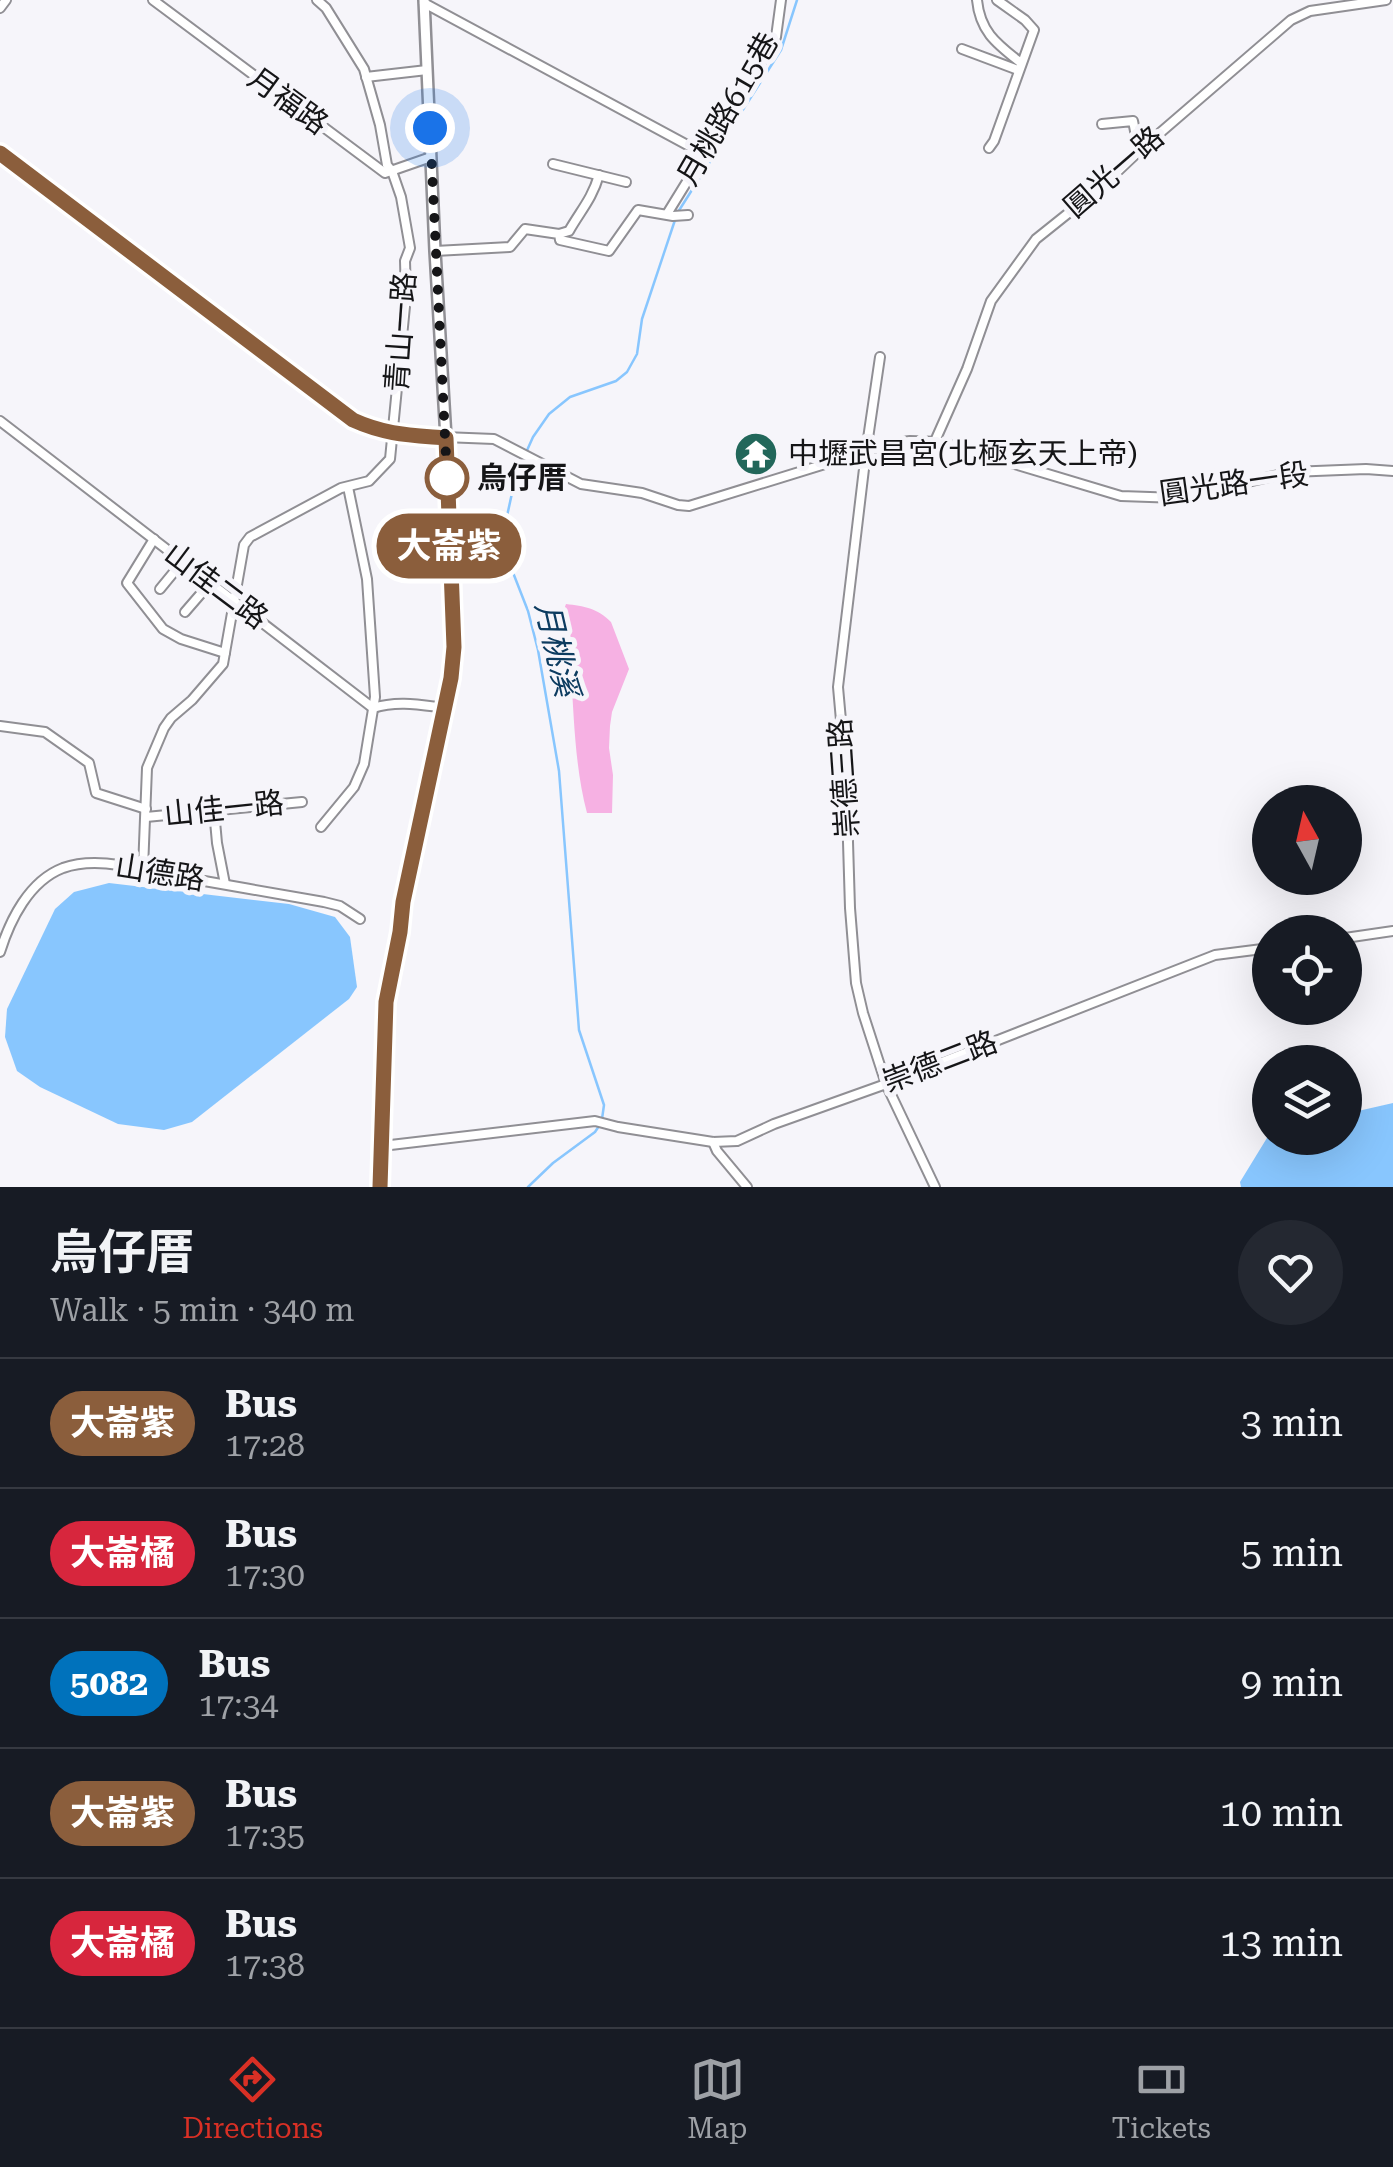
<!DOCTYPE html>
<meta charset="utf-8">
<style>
body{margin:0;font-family:"Roboto Serif","Noto Sans TC",serif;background:#242831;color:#f1f3f6;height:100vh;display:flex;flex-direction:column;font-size:38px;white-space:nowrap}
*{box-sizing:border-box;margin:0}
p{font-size:32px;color:#9ea1a6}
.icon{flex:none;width:55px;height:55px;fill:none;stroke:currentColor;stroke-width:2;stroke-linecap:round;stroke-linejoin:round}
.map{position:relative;height:1187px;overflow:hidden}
.panel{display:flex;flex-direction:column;background:#171b24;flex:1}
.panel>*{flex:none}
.badge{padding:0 20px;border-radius:32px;font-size:35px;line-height:65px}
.needle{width:65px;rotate:352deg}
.tools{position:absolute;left:1252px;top:785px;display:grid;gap:20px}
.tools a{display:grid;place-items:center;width:110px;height:110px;border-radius:50%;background:#171b24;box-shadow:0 10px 40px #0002;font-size:50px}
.you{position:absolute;width:50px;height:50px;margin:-25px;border:8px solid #fff;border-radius:50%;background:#1a73e8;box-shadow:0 0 0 15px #1a73e833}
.map>.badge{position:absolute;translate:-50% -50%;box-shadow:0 0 0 5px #fff}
.round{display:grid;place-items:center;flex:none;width:105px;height:105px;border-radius:52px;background:#242831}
.overview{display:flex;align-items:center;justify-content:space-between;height:170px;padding:0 50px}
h1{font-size:48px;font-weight:700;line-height:75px}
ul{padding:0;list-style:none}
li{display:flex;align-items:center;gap:30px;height:130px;padding:0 50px;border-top:2px solid #363941}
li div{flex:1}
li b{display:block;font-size:38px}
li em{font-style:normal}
li .badge{min-width:110px;font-weight:700;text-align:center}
.tab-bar{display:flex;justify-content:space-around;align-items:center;height:140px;border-top:2px solid #363941;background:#171b24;font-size:28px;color:#9ea1a6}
.tab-bar a{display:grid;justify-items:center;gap:5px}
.tab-bar .on{color:#d93025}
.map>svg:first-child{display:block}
.green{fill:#f6b1e3}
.water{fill:#88c6fe}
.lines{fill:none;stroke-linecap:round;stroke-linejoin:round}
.stream{stroke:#88c6fe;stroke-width:2.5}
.minor-casing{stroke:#908f94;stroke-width:12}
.tertiary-casing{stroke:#908f94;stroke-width:14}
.minor{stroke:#fff;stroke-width:8}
.tertiary{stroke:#fff;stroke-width:9}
.line-casing{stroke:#fff;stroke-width:22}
.line{stroke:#8b5e3c;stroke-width:15}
.walk{stroke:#151517;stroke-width:10;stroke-dasharray:0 18}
.stop-dot{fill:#fff;stroke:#8b5e3c;stroke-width:5}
.labels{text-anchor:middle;stroke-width:10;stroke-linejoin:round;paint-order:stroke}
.street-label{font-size:30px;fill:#151517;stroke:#f6f5fa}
.poi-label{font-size:30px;fill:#151517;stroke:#f6f5fa;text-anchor:start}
.stop-label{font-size:30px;font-weight:bold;fill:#151517;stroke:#f6f5fa;text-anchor:start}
.water-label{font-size:32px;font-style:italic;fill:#0d3c60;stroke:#f6f5fa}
</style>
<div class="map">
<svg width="1393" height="1187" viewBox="0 0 1393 1187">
<rect width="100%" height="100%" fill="#f6f5fa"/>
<path class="green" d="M566,604C584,606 597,608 611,622L629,669L612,712L610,726L609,748L613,775L612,813H587C575,768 574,718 571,672C570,659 572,644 570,632C568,619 559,621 566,604Z"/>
<g class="water">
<path d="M109,883L289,904L335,917L350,937L357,987L349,999L192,1122L164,1130L118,1124L40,1087L17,1071L5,1037L7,1009L55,909L74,892Z"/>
<path d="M1393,1103V1187H1241L1240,1182L1270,1133V1138H1345V1114Z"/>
</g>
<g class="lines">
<g class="stream">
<path d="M678,212L781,50L797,0"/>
<path d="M602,1119L604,1105L579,1030L559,771L538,650L528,611L512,570L507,516L516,475L533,437L549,414L570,397L616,381L627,372L637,354L642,319L675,220"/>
<path d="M528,1187L553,1163L595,1132L599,1126"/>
</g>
<g class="minor-casing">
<g id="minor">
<path d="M153,0L385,173L431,157"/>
<path d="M977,0C980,32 997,44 1021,63"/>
<path d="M424,3L704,154"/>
<path d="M0,8L6,0"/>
<path d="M962,49L1018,70"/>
<path d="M366,77L427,70"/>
<path d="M1102,124L1133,121L1139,151"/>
<path d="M989,148L994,141L1034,30L1025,20L997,0"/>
<path d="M0,153L353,420L374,430L393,435L494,439L581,484L642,493L678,505L689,506L893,443L910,441L941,442L1121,496L1178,498L1291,472L1366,469L1393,471"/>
<path d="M553,164L626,182"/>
<path d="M667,214L776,37L781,0"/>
<path d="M559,234L569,231C581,210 592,199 599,175"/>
<path d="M435,251L510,247L525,229L559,234L560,240L609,251L638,210L673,216L688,215"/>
<path d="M880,357L866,452L838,687L846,776L850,908L856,983L863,1013L886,1084L935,1187"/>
<path d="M0,421L373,708C398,700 421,705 446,708"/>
<path d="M935,441L967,369L991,301L1036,239L1101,187L1139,151L1291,20L1310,11L1386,0"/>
<path d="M154,539L127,583L163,629L181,639L225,653"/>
<path d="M160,589L183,561"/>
<path d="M185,612L211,582"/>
<path d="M0,726L45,732L89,763L96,793L146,809"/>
<path d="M214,810L217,843L225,884"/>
<path d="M146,817L302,802"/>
<path d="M321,827L354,787L364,764L375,697L367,579L348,487"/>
<path d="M143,869L147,768L164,728L171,718L192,700L223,664L244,545L250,537L341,488L369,481L390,459L406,296L405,261L410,248L401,197L392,171L387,165L380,125L364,69L326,8L317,0"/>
<path d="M1345,938L1393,931"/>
<path d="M0,952C10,920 29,881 63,868C97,856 137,869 170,875C221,884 273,893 324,902L340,906L360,919"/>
<path d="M713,1142L717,1151L747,1187"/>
<path d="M382,1146L595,1121L618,1127L713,1142L737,1141L774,1124L886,1084L1215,955L1270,948"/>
</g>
</g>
<g class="tertiary-casing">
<path id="tertiary" d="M380,1187L386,1002L400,933L403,901L451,679L454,647L446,438L435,251L424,0"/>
</g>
<use href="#minor" class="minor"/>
<use href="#tertiary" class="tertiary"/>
</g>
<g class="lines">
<g class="line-casing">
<path id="line" d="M0,153L353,420C386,435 411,435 446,438L454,647L451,678L403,902L400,932L386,1002L380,1187"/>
</g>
<use href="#line" class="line"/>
<path class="walk" d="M430,128L447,478"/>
</g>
<defs>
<g id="temple-disc" transform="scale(2.25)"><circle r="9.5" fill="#22675a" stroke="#f6f5fa"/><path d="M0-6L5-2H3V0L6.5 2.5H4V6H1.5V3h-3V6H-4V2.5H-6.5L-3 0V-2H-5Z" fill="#fff"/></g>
</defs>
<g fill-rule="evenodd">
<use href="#temple-disc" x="756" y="454"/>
</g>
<circle class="stop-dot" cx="447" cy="478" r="20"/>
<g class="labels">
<g class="street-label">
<text transform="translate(288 101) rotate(36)" y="10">月福路</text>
<text transform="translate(728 109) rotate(-60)" y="10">月桃路615巷</text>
<text transform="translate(1114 172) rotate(-41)" y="10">圓光一路</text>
<text transform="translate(401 332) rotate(-86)" y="10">青山一路</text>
<text transform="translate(1234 484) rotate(-8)" y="10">圓光路一段</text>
<text transform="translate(216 586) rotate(37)" y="10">山佳二路</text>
<text transform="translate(844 778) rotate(-94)" y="10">崇德三路</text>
<text transform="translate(224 809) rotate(-6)" y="10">山佳一路</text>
<text transform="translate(160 873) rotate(9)" y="10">山德路</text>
<text transform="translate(940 1062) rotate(-21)" y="10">崇德二路</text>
</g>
<g class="poi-label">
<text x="788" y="464">中壢武昌宮(北極玄天上帝)</text>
</g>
<g class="stop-label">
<text x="477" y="488">烏仔厝</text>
</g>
<g class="water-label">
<text transform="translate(557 649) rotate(77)" y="11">月桃溪</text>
</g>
</g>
</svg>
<div class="tools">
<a><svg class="needle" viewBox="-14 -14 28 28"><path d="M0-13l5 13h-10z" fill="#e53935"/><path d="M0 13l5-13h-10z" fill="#9ea1a6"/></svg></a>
<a><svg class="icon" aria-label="locate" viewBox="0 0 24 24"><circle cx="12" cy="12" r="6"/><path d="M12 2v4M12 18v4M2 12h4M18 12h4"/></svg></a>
<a><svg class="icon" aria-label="layers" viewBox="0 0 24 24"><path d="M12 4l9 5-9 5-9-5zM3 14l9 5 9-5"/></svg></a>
</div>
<div class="you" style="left:430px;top:128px"></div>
<b class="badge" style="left:449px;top:546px;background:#8b5e3c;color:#fff">大崙紫</b>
</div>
<section class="panel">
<div class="overview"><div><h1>烏仔厝</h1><p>Walk · 5 min · 340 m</p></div><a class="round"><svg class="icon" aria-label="heart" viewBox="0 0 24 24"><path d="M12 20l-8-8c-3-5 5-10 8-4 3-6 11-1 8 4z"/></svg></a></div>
<ul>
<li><span class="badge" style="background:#8b5e3c;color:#fff">大崙紫</span><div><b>Bus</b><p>17:28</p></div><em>3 min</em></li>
<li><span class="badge" style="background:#d7263d;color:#fff">大崙橘</span><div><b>Bus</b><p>17:30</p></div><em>5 min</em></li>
<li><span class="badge" style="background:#0072bc;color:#fff">5082</span><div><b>Bus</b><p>17:34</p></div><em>9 min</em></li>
<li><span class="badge" style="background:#8b5e3c;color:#fff">大崙紫</span><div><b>Bus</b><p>17:35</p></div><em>10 min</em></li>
<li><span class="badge" style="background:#d7263d;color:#fff">大崙橘</span><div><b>Bus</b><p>17:38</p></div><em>13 min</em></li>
</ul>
</section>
<nav class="tab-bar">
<a class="on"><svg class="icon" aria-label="directions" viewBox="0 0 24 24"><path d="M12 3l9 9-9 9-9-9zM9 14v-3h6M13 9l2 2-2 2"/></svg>Directions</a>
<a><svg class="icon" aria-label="map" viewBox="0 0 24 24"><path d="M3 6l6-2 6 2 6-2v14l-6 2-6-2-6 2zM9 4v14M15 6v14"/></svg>Map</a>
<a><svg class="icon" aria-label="tickets" viewBox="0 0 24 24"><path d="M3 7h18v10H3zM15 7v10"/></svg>Tickets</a>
</nav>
